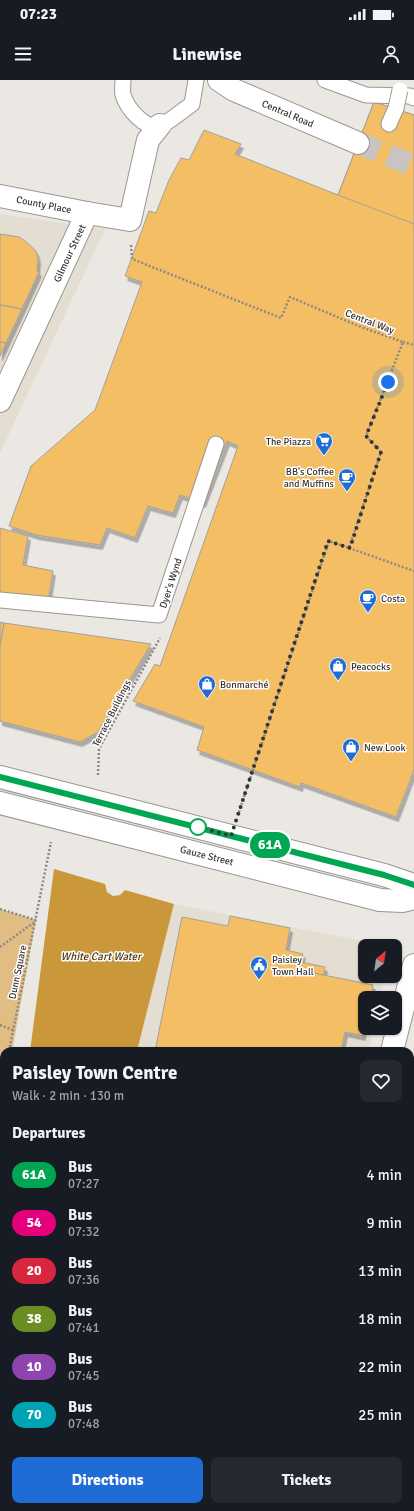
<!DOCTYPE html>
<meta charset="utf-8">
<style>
body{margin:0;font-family:Signika,sans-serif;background:#242831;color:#f1f3f6;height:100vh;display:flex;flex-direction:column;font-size:15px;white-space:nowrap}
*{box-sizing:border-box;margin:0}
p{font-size:13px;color:#9ea1a6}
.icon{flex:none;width:22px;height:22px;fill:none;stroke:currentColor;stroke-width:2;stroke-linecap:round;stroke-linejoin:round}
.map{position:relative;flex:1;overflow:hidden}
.panel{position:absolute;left:0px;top:967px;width:414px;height:464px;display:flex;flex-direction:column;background:#171b24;border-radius:12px 12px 0 0;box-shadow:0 1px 3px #0004}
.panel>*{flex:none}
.badge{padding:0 8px;border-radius:13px;font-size:14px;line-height:26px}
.needle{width:26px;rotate:29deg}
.controls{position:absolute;left:358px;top:859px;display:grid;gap:8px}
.controls a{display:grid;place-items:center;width:44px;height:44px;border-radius:8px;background:#171b24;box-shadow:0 1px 3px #0004;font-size:20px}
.you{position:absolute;width:20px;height:20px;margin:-10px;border:3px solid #fff;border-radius:50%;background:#1a73e8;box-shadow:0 0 0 6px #1a73e833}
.map>.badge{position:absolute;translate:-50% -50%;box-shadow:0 0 0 2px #fff}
h2{padding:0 12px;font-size:15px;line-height:36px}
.round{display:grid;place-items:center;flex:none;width:42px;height:42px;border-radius:8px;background:#242831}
.head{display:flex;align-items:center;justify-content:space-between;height:68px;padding:0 12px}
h1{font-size:19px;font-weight:700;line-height:30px}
.primary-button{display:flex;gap:8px;margin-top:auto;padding:8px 12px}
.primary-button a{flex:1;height:46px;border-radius:8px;background:#206cd7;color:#fff;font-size:16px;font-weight:700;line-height:46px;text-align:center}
.primary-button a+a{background:#242831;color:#f1f3f6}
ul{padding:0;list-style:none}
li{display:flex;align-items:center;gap:12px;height:48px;padding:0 12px}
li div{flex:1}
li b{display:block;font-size:15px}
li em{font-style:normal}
li .badge{min-width:44px;font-weight:700;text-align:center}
.status{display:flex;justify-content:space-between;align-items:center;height:28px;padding:0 20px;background:#171b24;direction:ltr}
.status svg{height:11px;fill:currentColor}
header{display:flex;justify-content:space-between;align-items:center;height:52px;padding:0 12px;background:#171b24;font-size:18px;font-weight:700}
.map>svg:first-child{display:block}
.built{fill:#e4ded2}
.green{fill:#e2bd83}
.water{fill:#cb973b}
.building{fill:#f4be65;stroke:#a3a09b;filter:url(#shadow)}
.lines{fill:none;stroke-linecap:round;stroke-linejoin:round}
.street-tunnel{stroke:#c7c4c1;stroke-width:22;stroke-dasharray:22 11;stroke-linecap:butt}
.lane-casing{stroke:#9a9792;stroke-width:17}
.street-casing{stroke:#9a9792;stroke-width:24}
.path{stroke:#8b8986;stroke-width:2.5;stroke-dasharray:2 2;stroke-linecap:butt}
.lane{stroke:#fff;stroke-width:15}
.street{stroke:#fff;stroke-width:22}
.lane-bridge-casing{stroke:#9a9792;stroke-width:17;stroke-linecap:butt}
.lane-bridge{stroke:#fff;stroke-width:15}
.line-casing{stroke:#fff;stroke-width:9}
.line{stroke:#00a651;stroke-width:6}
.walk{stroke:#373634;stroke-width:4;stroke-dasharray:0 7.2}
.stop-dot{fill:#fff;stroke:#00a651;stroke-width:2}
.labels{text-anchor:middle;stroke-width:3;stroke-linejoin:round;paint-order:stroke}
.street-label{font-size:10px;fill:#373634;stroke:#fff}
.poi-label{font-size:10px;fill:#373634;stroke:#fff;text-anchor:start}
.water-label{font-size:11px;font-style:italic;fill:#4e3812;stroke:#fff}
</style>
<div class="status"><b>07:23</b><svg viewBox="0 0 49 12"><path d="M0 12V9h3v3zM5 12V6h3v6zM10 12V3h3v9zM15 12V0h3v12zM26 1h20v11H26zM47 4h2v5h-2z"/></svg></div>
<header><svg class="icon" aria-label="menu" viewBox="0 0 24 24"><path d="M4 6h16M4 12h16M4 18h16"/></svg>Linewise<svg class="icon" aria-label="person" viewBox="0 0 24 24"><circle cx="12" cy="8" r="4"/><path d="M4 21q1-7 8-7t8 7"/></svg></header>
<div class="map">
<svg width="414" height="1431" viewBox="0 0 414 1431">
<defs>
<filter id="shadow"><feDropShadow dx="2.5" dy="4.5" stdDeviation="0" flood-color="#0004"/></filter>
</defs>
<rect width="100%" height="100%" fill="#ebe8e4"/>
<g class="built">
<path d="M0,134L105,149L0,373Z"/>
<path d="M174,824L388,866H365V896H384L380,918H365V948H373L369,971H137Z"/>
</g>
<g class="green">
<path d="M0,829L36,840L12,971H4V1016L0,1038Z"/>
<path d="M414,977V1041L410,1040V994Z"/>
<path d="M410,1071L414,1072V1431H318L315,1427H410Z"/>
<path d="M110,1427H243L245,1431H111Z"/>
</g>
<g class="water">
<path d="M54,789L105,804L107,812L113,816L120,815L125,810L174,824L137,971H30Z"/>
<path d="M4,1091V1427H90L91,1431H0V1108Z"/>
</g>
<g class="building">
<path d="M374,22L414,35V690L396,737L301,703L300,707L197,670L204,647L133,621L155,584L160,586L238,366L227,361L203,423L180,415L173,433L148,426L135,458L107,448L100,465L36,455L9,446L31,386L95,330L142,202L125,196L149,131L156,133L169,100L181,78L189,80L204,50L241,64L235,74L338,115Z"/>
<path d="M374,22L414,35V144L338,115Z"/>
<path d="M0,154L19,157L25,161L36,171L38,179L37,191L39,192L22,229L0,225Z"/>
<path d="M0,225L22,229L6,263L0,262Z"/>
<path d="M0,262L6,263L0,276Z"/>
<path d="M0,448L28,456L23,485L53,491L48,521L0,515Z"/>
<path d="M0,542L4,543L0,566Z"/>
<path d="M4,543L151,564L98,652L80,662L0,641V566Z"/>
<path d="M230,836L290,848L286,870L303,874L299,890L373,905L371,918H365L363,956L345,952L341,971H155L182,837L228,846Z"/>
<path d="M301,882L325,887L324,895L299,890Z"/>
<path d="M414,1187V1281L410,1279V1194Z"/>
<path d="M410,1279L414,1281V1297L410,1295Z"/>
<path d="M410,1371L414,1373V1431L401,1427H410Z"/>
</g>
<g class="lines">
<path class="street-tunnel" d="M358,63L414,86"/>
<g class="lane-casing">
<g id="lane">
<path d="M123,0C123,5 122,11 123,15C127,28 146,52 162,45C172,40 183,30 192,24L196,0"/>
<path d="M325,0L366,15L410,16L414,18"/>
<path d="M389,44L396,28"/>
<path d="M0,520L159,535L216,364"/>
</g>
</g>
<g class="street-casing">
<g id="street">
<path d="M219,0L234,10L358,63"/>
<path d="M0,116L87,133"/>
<path d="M0,321L87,133L130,140L148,60L160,45"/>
<path d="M0,697L384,795L414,805"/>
<path d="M0,723L380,820L403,821L414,818"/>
<path d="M392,971L414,885"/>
<path d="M410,1059L414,1060"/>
<path d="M274,1427L275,1431"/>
</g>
</g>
<g class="path">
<path d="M131,165L132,179L281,238L290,217L361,247L403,262L366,356L381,372L349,468L329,461L239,732"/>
<path d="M403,262L414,265"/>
<path d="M349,468L414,491"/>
<path d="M98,695L99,669L160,558"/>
<path d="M0,829L36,840"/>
<path d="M0,867L36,841"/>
<path d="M0,945L13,950"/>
<path d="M9,971L51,762"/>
<path d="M0,1036L4,1008"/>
<path d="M118,1427L120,1431"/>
<path d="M182,1427L184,1431"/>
</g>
<use href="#lane" class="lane"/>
<use href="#street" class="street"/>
<g class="lane-bridge-casing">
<path id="lane-bridge" d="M396,28L400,10"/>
</g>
<use href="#lane-bridge" class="lane-bridge"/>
</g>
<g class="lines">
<g class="line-casing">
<path id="line" d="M0,697L384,795L414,805"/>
</g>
<use href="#line" class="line"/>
<path class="walk" d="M198,747L231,756L328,461L350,468L381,372L366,356L388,302"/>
</g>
<defs>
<g id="supermarket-pin" transform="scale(0.9)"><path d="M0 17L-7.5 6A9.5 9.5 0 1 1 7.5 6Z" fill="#206cd7" stroke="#fff"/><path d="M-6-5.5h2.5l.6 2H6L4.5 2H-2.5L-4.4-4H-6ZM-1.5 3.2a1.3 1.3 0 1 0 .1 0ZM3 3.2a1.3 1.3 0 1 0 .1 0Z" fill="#fff"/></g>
<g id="cafe-pin" transform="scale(0.9)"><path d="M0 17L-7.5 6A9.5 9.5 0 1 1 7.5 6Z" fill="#206cd7" stroke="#fff"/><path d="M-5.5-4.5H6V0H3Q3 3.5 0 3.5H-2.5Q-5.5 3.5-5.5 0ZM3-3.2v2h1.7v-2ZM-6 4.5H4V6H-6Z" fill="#fff"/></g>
<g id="shop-pin" transform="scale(0.9)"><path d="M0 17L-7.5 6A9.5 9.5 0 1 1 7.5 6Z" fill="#206cd7" stroke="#fff"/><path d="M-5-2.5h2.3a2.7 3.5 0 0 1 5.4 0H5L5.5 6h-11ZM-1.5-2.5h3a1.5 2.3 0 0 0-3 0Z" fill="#fff"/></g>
<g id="civic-pin" transform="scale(0.9)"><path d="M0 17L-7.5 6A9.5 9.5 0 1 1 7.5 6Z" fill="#206cd7" stroke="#fff"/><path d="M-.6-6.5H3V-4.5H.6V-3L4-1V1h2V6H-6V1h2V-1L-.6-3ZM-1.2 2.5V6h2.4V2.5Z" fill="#fff"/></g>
</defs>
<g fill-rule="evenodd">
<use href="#supermarket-pin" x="324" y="361"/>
<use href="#cafe-pin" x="347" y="397"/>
<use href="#cafe-pin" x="368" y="518"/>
<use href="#shop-pin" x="338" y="586"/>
<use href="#shop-pin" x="207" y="604"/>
<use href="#shop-pin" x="351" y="667"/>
<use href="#civic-pin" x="259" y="885"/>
</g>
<circle class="stop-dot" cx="198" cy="747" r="8"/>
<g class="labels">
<g class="street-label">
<text transform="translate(288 33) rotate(23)" y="4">Central Road</text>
<text transform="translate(44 124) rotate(11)" y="4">County Place</text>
<text transform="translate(69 173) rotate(-65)" y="4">Gilmour Street</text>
<text transform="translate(370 241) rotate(21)" y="4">Central Way</text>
<text transform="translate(170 503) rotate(-72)" y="4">Dyer's Wynd</text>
<text transform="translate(111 633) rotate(-63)" y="4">Terrace Buildings</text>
<text transform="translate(207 775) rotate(14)" y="4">Gauze Street</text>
<text transform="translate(17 892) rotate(-78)" y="4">Dunn Square</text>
</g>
<g class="poi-label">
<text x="311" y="365" text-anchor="end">The Piazza</text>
<text x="334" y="395" text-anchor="end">BB's Coffee<tspan x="334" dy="12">and Muffins</tspan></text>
<text x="381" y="522">Costa</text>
<text x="351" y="590">Peacocks</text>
<text x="220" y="608">Bonmarché</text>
<text x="364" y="671">New Look</text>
<text x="272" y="883">Paisley<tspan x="272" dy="12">Town Hall</tspan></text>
</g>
<g class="water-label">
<text x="101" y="880">White Cart Water</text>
</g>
</g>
</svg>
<div class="controls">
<a><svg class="needle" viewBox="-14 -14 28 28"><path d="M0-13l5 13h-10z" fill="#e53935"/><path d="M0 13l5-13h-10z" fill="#9ea1a6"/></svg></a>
<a><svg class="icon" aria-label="layers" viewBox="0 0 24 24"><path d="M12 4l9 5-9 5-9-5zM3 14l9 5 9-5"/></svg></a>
</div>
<div class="you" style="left:388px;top:302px"></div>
<b class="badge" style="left:270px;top:765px;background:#00a651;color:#fff">61A</b>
<section class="panel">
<div class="head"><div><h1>Paisley Town Centre</h1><p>Walk · 2 min · 130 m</p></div><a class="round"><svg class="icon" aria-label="heart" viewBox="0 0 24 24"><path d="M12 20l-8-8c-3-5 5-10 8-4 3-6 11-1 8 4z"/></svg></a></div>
<h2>Departures</h2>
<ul>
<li><span class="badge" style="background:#00a651;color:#fff">61A</span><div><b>Bus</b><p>07:27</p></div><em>4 min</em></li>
<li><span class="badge" style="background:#e6007e;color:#fff">54</span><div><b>Bus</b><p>07:32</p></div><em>9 min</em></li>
<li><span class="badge" style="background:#d7263d;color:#fff">20</span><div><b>Bus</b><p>07:36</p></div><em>13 min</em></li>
<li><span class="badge" style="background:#6b8e23;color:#fff">38</span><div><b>Bus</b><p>07:41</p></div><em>18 min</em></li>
<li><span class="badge" style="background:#8e44ad;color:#fff">10</span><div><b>Bus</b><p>07:45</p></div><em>22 min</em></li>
<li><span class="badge" style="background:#00a3b4;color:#fff">70</span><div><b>Bus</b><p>07:48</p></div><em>25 min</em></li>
</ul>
<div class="primary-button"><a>Directions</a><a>Tickets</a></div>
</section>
</div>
